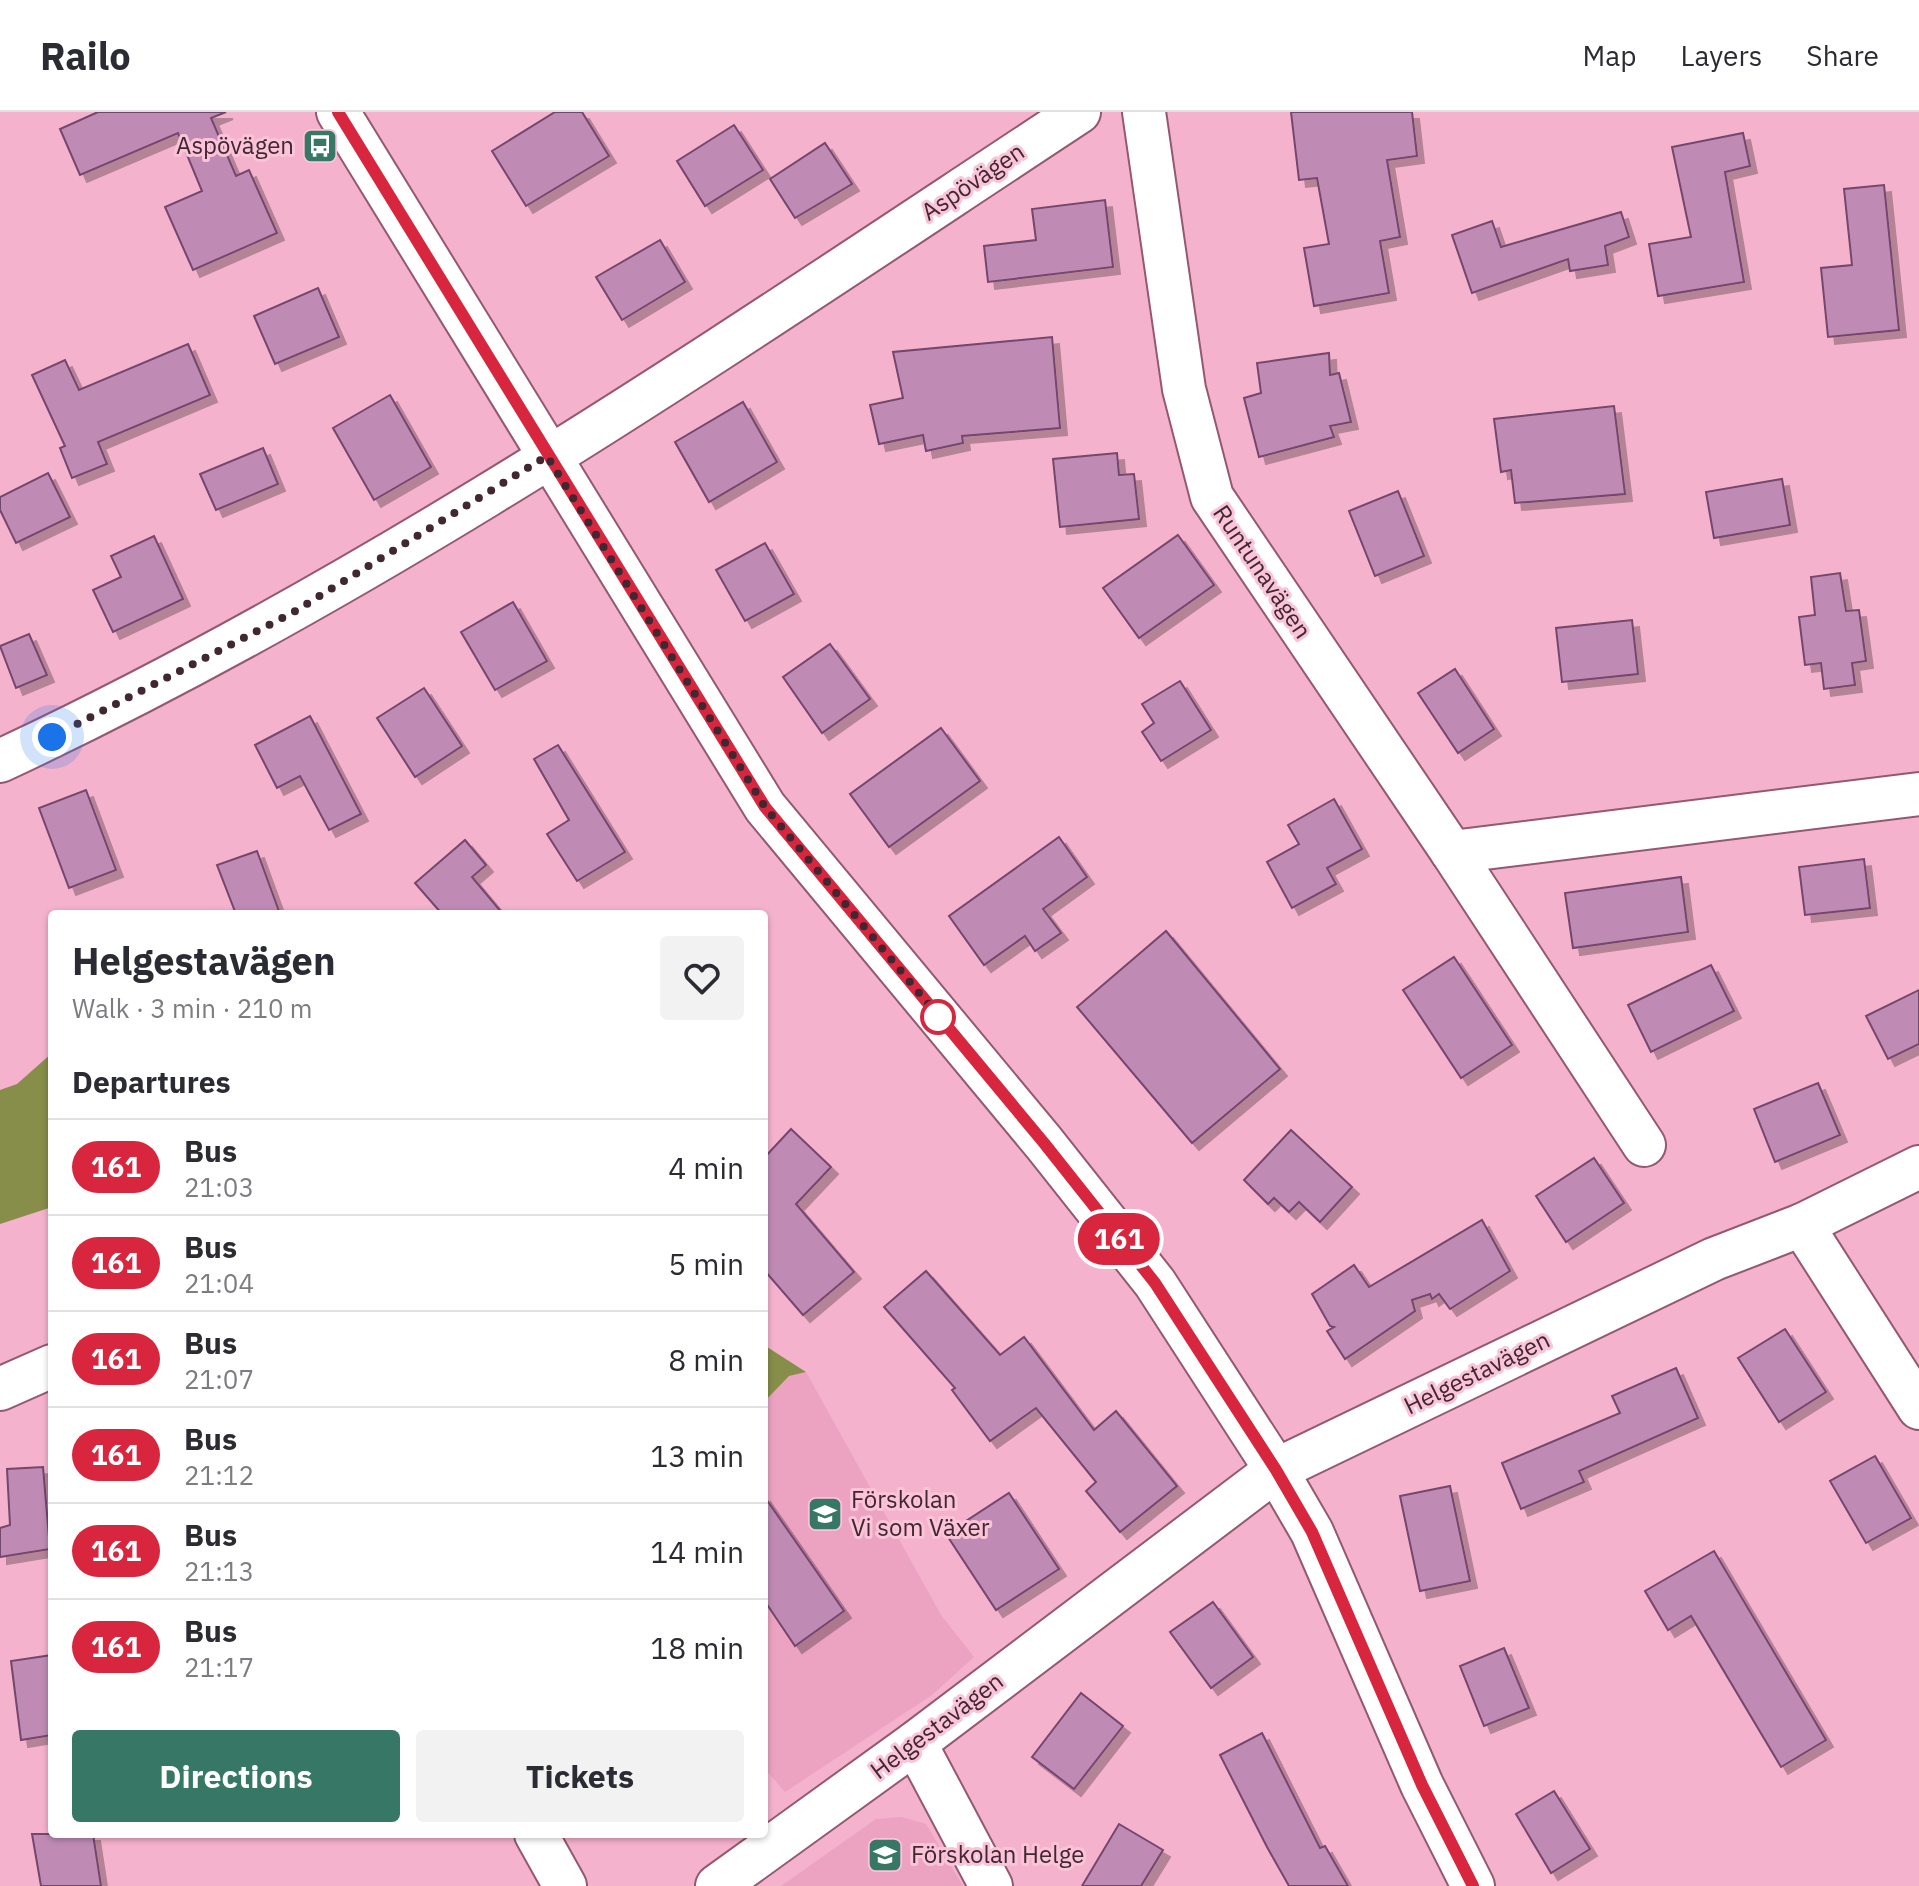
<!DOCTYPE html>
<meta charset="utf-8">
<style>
body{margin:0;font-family:"IBM Plex Sans",sans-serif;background:#f2f2f3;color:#2b2b33;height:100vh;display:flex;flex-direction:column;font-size:30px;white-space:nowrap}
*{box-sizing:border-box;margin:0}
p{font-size:26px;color:#7c7c81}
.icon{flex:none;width:44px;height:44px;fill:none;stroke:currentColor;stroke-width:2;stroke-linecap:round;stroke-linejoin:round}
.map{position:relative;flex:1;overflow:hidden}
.sheet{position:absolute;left:48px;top:798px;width:720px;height:928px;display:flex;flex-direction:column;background:#fff;border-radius:8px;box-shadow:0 2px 6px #0004}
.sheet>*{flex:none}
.badge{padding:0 16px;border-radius:26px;font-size:28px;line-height:52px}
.you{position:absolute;width:40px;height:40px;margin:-20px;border:6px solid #fff;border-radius:50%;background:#1a73e8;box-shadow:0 0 0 12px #1a73e833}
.map>.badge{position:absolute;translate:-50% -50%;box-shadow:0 0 0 4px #fff}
h2{padding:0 24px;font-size:30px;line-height:72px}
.round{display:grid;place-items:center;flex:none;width:84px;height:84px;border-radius:8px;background:#f2f2f3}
.summary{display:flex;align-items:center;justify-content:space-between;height:136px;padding:0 24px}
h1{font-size:38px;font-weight:700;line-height:60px}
.primary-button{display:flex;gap:16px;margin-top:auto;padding:16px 24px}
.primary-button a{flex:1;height:92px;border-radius:8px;background:#377766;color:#fff;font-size:32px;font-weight:700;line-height:92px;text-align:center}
.primary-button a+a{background:#f2f2f3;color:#2b2b33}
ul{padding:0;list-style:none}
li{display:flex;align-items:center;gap:24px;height:96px;padding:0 24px;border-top:2px solid #e1e1e2}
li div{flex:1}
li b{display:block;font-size:30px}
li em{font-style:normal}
li .badge{min-width:88px;font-weight:700;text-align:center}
header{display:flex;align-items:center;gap:48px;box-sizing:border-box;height:112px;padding:0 40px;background:#fff;border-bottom:2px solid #e1e1e2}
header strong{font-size:38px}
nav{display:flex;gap:44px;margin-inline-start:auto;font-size:28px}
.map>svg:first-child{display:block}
.built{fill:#eca3c1}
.forest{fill:#878e49}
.building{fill:#bf8bb5;stroke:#75466d;stroke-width:2;filter:url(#shadow)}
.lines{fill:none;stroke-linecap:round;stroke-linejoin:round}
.street-casing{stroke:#945871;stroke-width:46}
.street{stroke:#fff;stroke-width:42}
.line-casing{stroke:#fff;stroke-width:18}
.line{stroke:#d7263d;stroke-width:12}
.walk{stroke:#412732;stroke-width:8;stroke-dasharray:0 14.4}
.stop-dot{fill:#fff;stroke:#d7263d;stroke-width:4}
.labels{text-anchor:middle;stroke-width:6;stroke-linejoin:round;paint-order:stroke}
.poi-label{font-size:24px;fill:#412732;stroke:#fac3d8;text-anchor:start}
.street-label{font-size:24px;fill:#412732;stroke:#fac3d8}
</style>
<header>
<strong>Railo</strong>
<nav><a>Map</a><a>Layers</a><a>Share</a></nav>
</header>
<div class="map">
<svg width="1919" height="1774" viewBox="0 0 1919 1774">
<defs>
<filter id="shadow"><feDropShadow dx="7" dy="7" stdDeviation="0" flood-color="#0004"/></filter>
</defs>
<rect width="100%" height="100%" fill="#f5b2cc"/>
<g class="built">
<path d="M806,1260L941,1503L974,1545L932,1583L785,1680L764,1656V1290L789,1264Z"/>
<path d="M902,1705L926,1712L963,1774H781L876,1707Z"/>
</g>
<g class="forest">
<path d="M52,941V1095L0,1112V978L17,972Z"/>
<path d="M764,1233L806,1260L789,1264L764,1290Z"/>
</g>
<g class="building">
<path d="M98,0H226L211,6L236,64L249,58L277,121L193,158L165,95L202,79L178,21L80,63L60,17Z"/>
<path d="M555,0H582L609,44L526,94L492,39Z"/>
<path d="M1291,0H1412L1417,44L1387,48L1400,125L1380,129L1389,181L1314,194L1304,136L1329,132L1317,66L1299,68Z"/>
<path d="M734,13L763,58L705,94L677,49Z"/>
<path d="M1743,21L1750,54L1725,60L1744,170L1658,184L1649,132L1691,125L1672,35Z"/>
<path d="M825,31L852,72L795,106L770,67Z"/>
<path d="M1884,73L1899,218L1828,225L1821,156L1852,153L1844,77Z"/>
<path d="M1105,88L1113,155L988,170L984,134L1036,128L1032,97Z"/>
<path d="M1621,100L1629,125L1605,134L1608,153L1570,159L1568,147L1472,181L1452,123L1492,109L1501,135Z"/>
<path d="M660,128L685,170L622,208L596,165Z"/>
<path d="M318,176L339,225L275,252L254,204Z"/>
<path d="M1052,225L1060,316L962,324L963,331L926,339L923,323L879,332L870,293L903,286L893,240Z"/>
<path d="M188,232L210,283L98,330L107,352L72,366L60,336L65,334L32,263L65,248L79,278Z"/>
<path d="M1329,241L1330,263L1339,261L1351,310L1330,314L1334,325L1259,345L1244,286L1261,281L1257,251Z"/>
<path d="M390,283L431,355L374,388L333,316Z"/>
<path d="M743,290L777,350L709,390L675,330Z"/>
<path d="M1614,294L1625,382L1515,391L1511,358L1501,360L1494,307Z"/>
<path d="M263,336L278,372L216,398L200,362Z"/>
<path d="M1117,341L1119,363L1134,362L1139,407L1060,415L1053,347Z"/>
<path d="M48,361L70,405L16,431L0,398V385Z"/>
<path d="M1782,367L1790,413L1714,426L1706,380Z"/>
<path d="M1398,379L1424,444L1375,464L1349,399Z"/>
<path d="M1178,423L1214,473L1139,526L1103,476Z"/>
<path d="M154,424L183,487L113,520L93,478L121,465L111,444Z"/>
<path d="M765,431L794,482L745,509L716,458Z"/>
<path d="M1840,461L1846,499L1859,498L1866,549L1852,551L1855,573L1824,577L1821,551L1805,553L1799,505L1815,503L1811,465Z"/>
<path d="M513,490L547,549L495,578L461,520Z"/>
<path d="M1632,508L1638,562L1562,570L1556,516Z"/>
<path d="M29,522L47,563L16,576L0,534Z"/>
<path d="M830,532L870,587L822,621L783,565Z"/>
<path d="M1455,557L1494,617L1458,641L1418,581Z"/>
<path d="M1180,569L1211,618L1161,649L1142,620L1154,611L1142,592Z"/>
<path d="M424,576L462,634L415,665L377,606Z"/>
<path d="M310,604L361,702L329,718L300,664L277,676L255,633Z"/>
<path d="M941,616L980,669L889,735L850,682Z"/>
<path d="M558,633L625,740L577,769L547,722L569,708L534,647Z"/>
<path d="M86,678L116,758L69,776L39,696Z"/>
<path d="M1334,687L1362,737L1327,756L1336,772L1292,796L1267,750L1299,732L1288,713Z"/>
<path d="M1059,725L1087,765L1043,797L1061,821L1035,839L1025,824L984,853L949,804Z"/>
<path d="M465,728L486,753L472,765L503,802H442L415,771Z"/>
<path d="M257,739L280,802H236L217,753Z"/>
<path d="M1864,747L1870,796L1805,803L1799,755Z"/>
<path d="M1681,765L1688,820L1573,836L1565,781Z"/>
<path d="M1166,819L1280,957L1192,1031L1077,895Z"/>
<path d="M1454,845L1512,933L1461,966L1403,878Z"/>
<path d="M1711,853L1734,899L1651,940L1628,893Z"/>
<path d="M1919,878V932L1888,947L1866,904Z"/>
<path d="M1818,971L1840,1023L1775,1050L1754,997Z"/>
<path d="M791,1017L831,1055L796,1092L854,1160L803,1203L764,1158V1046Z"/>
<path d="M1291,1018L1352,1075L1320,1110L1299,1090L1289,1100L1274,1086L1268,1092L1244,1068Z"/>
<path d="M1594,1046L1624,1091L1566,1130L1536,1084Z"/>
<path d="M1482,1108L1510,1159L1450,1197L1439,1182L1432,1187L1430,1182L1412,1188L1415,1199L1345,1247L1327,1219L1334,1215L1330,1214L1312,1182L1354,1153L1369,1175Z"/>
<path d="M926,1159L1000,1243L1024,1225L1094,1318L1116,1299L1177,1374L1120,1420L1086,1379L1096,1370L1036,1296L990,1329L952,1278L955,1276L884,1195Z"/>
<path d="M1785,1217L1826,1280L1779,1310L1738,1246Z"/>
<path d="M1676,1256L1698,1306L1579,1359L1584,1370L1521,1397L1502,1351L1620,1301L1612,1284Z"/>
<path d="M1875,1344L1911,1406L1866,1431L1830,1369Z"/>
<path d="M43,1355L50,1437L0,1445V1416L10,1413L7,1357Z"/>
<path d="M1450,1374L1470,1469L1420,1479L1400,1384Z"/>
<path d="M1009,1381L1059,1457L996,1498L946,1422Z"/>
<path d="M764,1384L844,1499L795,1534L764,1488Z"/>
<path d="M1714,1439L1826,1628L1781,1655L1691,1504L1668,1518L1645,1479Z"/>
<path d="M1213,1490L1253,1545L1211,1576L1170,1520Z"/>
<path d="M1504,1536L1529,1596L1484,1614L1460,1554Z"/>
<path d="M52,1543V1623L21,1628L11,1549Z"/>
<path d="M1081,1581L1123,1614L1074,1677L1032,1645Z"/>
<path d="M1262,1621L1320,1736L1325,1734L1348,1774H1289L1267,1735L1220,1643Z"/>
<path d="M1554,1679L1590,1737L1551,1761L1516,1702Z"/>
<path d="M1119,1712L1163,1738L1141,1774H1082Z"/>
<path d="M32,1722H93L101,1774H41Z"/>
</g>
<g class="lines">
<g class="street-casing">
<g id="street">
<path d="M338,0L765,695L1044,1031L1155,1171L1276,1358L1312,1420L1422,1673L1473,1774"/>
<path d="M1144,0L1184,277L1212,385L1452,740L1919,682"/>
<path d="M0,649C381,471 728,231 1079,0"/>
<path d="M1452,740L1644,1033"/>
<path d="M1802,1113L1919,1296"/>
<path d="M0,1277L52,1254"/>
<path d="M915,1631L991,1774"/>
<path d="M536,1722L565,1774"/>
<path d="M717,1774L915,1631L1276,1358L1714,1147L1802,1113L1919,1055"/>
</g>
</g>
<use href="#street" class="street"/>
</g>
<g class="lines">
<g class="line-casing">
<path id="line" d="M338,0L765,695L1044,1031L1155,1171L1276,1358L1312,1420L1422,1673L1473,1774"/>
</g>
<use href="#line" class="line"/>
<path class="walk" d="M52,625L292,501L547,344L765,695L944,911L938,905"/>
</g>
<defs>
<g id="bus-square" transform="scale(1.8)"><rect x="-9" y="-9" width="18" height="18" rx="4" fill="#377766" stroke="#fac3d8"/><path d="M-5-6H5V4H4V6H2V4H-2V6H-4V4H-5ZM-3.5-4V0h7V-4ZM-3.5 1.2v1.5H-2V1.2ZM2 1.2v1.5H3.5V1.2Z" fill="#fff"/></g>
<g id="school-square" transform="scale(1.8)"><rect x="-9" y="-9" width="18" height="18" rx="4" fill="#377766" stroke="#fac3d8"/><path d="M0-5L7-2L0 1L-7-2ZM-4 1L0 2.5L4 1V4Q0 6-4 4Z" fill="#fff"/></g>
</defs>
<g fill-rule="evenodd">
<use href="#bus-square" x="320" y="34"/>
<use href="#school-square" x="825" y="1402"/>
<use href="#school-square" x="885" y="1743"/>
</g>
<circle class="stop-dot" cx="938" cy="905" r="16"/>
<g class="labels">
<g class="poi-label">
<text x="294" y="42" text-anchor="end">Aspövägen</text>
<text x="851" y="1396">Förskolan<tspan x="851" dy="28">Vi som Växer</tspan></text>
<text x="911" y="1751">Förskolan Helge</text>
</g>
<g class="street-label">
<text transform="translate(973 70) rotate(-34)" y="8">Aspövägen</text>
<text transform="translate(1262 460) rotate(56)" y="8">Runtunavägen</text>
<text transform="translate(1477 1261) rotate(-26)" y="8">Helgestavägen</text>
<text transform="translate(937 1614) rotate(-37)" y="8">Helgestavägen</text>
</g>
</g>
</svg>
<div class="you" style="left:52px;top:625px"></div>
<b class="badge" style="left:1119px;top:1127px;background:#d7263d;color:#fff">161</b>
<section class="sheet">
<div class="summary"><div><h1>Helgestavägen</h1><p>Walk · 3 min · 210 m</p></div><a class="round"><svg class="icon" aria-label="heart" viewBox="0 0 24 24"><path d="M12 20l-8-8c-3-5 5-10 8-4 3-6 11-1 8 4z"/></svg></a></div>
<h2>Departures</h2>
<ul>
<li><span class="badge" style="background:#d7263d;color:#fff">161</span><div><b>Bus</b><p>21:03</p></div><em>4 min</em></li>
<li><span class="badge" style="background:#d7263d;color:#fff">161</span><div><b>Bus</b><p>21:04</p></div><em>5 min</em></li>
<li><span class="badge" style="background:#d7263d;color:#fff">161</span><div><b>Bus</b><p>21:07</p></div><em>8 min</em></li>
<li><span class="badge" style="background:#d7263d;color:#fff">161</span><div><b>Bus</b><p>21:12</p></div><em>13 min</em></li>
<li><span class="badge" style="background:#d7263d;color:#fff">161</span><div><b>Bus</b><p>21:13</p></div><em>14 min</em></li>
<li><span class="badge" style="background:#d7263d;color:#fff">161</span><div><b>Bus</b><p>21:17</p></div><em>18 min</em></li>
</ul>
<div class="primary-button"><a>Directions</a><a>Tickets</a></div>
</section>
</div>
